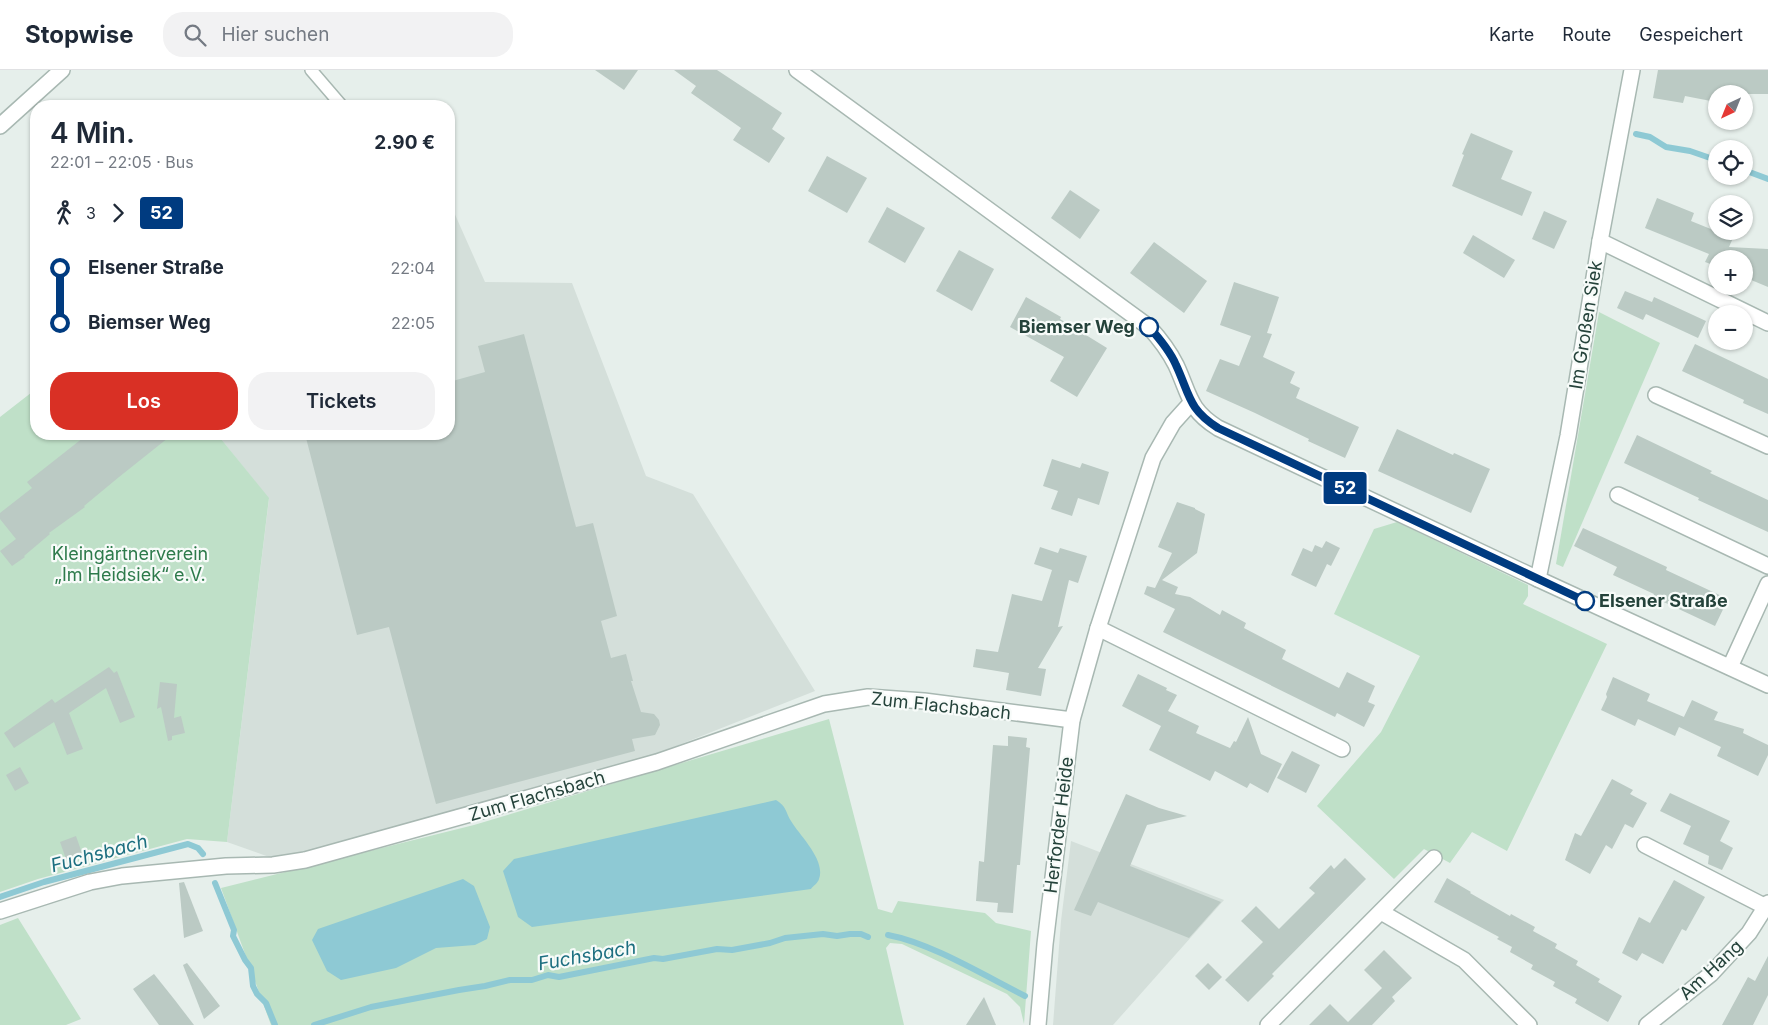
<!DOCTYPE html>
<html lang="de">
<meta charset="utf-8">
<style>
body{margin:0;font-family:Inter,sans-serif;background:#f2f2f3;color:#1f2937;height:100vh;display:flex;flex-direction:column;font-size:19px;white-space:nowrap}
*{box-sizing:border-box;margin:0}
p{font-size:16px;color:#747a83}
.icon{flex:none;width:28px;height:28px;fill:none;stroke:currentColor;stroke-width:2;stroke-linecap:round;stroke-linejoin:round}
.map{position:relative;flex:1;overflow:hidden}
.drawer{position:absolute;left:30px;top:30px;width:425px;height:340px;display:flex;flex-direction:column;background:#fff;border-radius:20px;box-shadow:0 1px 4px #0004}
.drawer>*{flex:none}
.badge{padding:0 10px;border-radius:4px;font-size:18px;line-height:32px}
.needle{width:32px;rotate:223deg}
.tools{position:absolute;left:1708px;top:15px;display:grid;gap:10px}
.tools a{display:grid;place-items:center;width:45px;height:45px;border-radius:50%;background:#fff;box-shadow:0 1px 4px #0004;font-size:25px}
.map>.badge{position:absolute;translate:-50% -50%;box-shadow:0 0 0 2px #fff}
.legs{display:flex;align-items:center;gap:8px;height:55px;padding:0 20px;font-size:16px}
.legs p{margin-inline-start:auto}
.headline{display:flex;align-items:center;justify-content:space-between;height:85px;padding:0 20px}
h1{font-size:28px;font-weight:600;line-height:38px}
.cta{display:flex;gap:10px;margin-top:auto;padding:10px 20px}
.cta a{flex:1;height:58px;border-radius:20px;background:#d93025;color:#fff;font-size:20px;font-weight:600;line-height:58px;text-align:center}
.cta a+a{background:#f2f2f3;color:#1f2937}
ul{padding:0 20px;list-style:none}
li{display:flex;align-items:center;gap:18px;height:55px;font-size:19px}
li i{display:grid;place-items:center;width:8px;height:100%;margin:0 6px;background:currentColor}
li i::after{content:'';width:12px;height:12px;margin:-6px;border:4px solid;border-radius:50%;background:#fff}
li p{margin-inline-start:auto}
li:first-child i{background:linear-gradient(#0000 50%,currentColor 0)}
li:last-child i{background:linear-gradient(currentColor 50%,#0000 0)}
header{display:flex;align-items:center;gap:30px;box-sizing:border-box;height:70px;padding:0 25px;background:#fff;border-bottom:1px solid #e0e1e3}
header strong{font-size:24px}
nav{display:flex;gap:28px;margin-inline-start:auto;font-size:18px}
.search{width:350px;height:45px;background:#f2f2f3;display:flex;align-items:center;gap:12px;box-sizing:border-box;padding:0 18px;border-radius:20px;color:#747a83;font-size:19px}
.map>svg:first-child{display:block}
.built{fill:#d4dfda}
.green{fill:#bfe0c8}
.water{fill:#8ec9d4}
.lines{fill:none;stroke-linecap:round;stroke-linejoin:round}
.stream{stroke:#8ec9d4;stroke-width:6}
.building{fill:#bbcac4}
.service-casing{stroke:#a8b8b2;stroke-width:14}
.minor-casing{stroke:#a8b8b2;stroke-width:18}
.service{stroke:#fff;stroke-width:11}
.minor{stroke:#fff;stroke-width:15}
.line-1-casing{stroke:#fff;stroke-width:11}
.line-1{stroke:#003b80;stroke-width:8}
.stop-1-dot{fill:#fff;stroke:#003b80;stroke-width:2.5}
.labels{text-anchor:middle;stroke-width:4.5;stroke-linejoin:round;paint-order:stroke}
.street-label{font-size:18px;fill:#24423a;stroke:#f7fbf9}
.stop-label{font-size:18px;font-weight:bold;fill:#24423a;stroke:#f7fbf9;text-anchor:end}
.park-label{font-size:18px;fill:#2d7a4b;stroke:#f7fbf9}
.water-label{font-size:19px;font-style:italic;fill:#1c6f80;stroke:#f7fbf9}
</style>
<header>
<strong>Stopwise</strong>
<div class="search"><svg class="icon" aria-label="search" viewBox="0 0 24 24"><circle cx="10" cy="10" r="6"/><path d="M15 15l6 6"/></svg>Hier suchen</div>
<nav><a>Karte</a><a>Route</a><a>Gespeichert</a></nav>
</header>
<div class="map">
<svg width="1768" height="955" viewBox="0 0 1768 955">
<rect width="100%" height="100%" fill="#e6efeb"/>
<g class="built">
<path d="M449,131L485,212L572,213L646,406L693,424L815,621L656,684L329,779L272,788L227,772L269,429L217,364H449Z"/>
<path d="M1071,771L1224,830L1113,955H1053L1061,851Z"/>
</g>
<g class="green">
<path d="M1599,242L1660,273L1563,497L1556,494Z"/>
<path d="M36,319V364H217L269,428L227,772L187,769L38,809L0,822V347Z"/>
<path d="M1397,452L1528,515V526L1523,534L1607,574L1507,781L1472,762L1450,793L1424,779L1394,809L1317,736L1381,662L1420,586L1334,544L1374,459Z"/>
<path d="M829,649L878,839L892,843L898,831L985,843L996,853L1031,861L1024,954L1020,937L1007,924L902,874L890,873L886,878L904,955H271L221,818L474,755Z"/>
<path d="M18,848L81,949L66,955H0V855Z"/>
</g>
<g class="water">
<path d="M776,730C787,737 785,741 791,751C800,766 826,790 819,809C818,813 813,816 811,819L532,857L518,847L503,801L514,789Z"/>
<path d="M463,809L474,816L490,857L487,869L475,875L436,878L396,898L341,910L327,901L312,870L318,859Z"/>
</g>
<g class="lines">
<g class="stream">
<path d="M1636,64L1650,67L1666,77L1690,81L1716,90"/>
<path d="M1744,100L1768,109"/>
<path d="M215,813L234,860L233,866L245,890L251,898L253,916L257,924L266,933L275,955"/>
<path d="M0,827L44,812L188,774L198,778L203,784"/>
<path d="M888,865C931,873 985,906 1025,926"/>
<path d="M314,955L371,937L459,920L485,916L510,910H532L548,905L559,907L654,888L663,889L717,879L732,880L770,873L785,868L823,864L837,866L850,864H861L868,867"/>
</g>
</g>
<g class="building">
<path d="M595,0H638L624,20Z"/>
<path d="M674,0H717L782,43L772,59L785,68L769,93L733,70L741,58L691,23L696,16Z"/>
<path d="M1658,0H1768V24H1716V32L1685,26L1683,33L1653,28Z"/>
<path d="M1471,63L1513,81L1501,109L1532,122L1522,146L1452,116L1464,85L1462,84Z"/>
<path d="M827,86L867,108L847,143L808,121Z"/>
<path d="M1070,120L1100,140L1080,169L1051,148Z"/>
<path d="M1657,128L1694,143L1691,151L1733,168L1729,177L1768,179V217L1744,207V189H1716V196L1705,192L1709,184L1645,158Z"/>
<path d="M887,137L925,158L905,193L868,172Z"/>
<path d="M1544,141L1567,151L1554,179L1532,169Z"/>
<path d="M1473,165L1515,190L1504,208L1463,183Z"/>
<path d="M1154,172L1207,211L1184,243L1130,203Z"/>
<path d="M959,180L994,199L972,241L936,221Z"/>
<path d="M1234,212L1279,227L1267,263L1272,264L1263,287L1295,302L1290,313L1300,318L1296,328L1359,357L1345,388L1308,371L1309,369L1255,343L1206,321L1220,289L1239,296L1251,266L1220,255Z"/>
<path d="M1625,221L1652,232L1654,227L1706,251L1698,268L1646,244L1643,250L1617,238Z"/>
<path d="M1026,227L1061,247L1060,249L1107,278L1077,327L1050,311L1064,287L1010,257Z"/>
<path d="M524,264L576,457L593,453L617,546L601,551L611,588L626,584L633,611H631L641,642L654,644L659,650L660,655L655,665L632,669L635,681L436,734L389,557L357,565L305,364H449V312L485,302L478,276Z"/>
<path d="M1695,274L1768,309V344L1743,333L1744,330L1682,301Z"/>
<path d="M1397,359L1453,385L1454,383L1490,399L1471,443L1378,401Z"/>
<path d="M88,364H173L119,407L84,436L85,437L49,463L50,464L24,486L25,487L12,496L0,481L16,469L0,449V443L32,418L27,412Z"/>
<path d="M1637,365L1712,401L1710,403L1768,430V462L1698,430L1699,428L1624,393Z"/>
<path d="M1052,389L1080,398L1082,393L1109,402L1099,435L1078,428L1072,446L1051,439L1058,421L1043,416Z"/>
<path d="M1177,432L1195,438V439L1205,444L1197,483L1162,510L1178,517L1175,524L1190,527L1220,545L1222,540L1246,553L1244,558L1286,580L1282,589L1339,618L1347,602L1375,616L1368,632L1375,635L1364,657L1337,643L1335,647L1163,562L1175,539L1144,524L1147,516L1155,518L1172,483L1158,477Z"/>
<path d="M1583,458L1667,497L1666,500L1728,529L1715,556L1653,527L1654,524L1613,505L1617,497L1574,476Z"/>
<path d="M1326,471L1340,478L1331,496L1327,494L1316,517L1291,505L1303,478L1312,482L1315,475L1322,478Z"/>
<path d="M1040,477L1058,483L1060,478L1087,486L1078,513L1069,510L1058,557L1063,556L1038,598L1046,599L1041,626L1006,620L1009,603L973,597L976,579L998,582L1012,524L1042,531L1052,500L1034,494Z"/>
<path d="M109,597L114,603L117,601L135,647L120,653L106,618L69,643L83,679L67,685L54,652L14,678L4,663L52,629L55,633Z"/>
<path d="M1138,604L1167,618L1166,620L1177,625L1168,641L1199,656L1196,663L1230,678L1234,671L1236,672L1248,647L1261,684L1282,694L1268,723L1250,713L1247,718L1215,701L1210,711L1149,680L1161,656L1122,636Z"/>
<path d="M1613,607L1650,624L1647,631L1684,647L1681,653L1692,630L1718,642L1714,650L1744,659L1743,663L1768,675V685L1758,706L1717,686L1721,677L1679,657L1675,666L1638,649L1635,656L1601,640L1607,627L1606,624Z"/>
<path d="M160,612L177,614L174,648L181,646L185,663L172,666V670L168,671L161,637L157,639Z"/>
<path d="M1008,666L1027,668L1026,677L1030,678L1020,795H1017L1013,843L997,842L998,833L976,831L979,791L984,792L993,675L1008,676Z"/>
<path d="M1292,681L1320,695L1306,723L1277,708Z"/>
<path d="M20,697L29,713L15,721L6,705Z"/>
<path d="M1612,709L1633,720L1630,724L1647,733L1633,758L1625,754L1612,779L1606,775L1590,804L1565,790L1575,763L1581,766Z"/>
<path d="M1670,723L1730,751L1720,771L1733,778L1722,800L1708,794L1709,786L1683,774L1691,756L1660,741Z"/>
<path d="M1126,724L1159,738L1187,746L1147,755L1130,796L1221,832L1189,868L1098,832L1091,846L1074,840Z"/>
<path d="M76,766L82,783L66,789L60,772Z"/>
<path d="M1345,788L1366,809L1272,904L1274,906L1248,932L1225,910L1263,872L1241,851L1256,836L1279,859L1315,823L1309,818L1331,795L1334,799Z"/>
<path d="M1447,808L1471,822L1470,823L1510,846L1511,844L1535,857L1533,861L1557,874L1555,878L1578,891L1576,895L1600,909L1598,912L1622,926L1608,952L1575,933L1577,929L1553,916L1555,912L1531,899L1533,895L1510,882L1512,877L1497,869L1499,867L1434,832Z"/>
<path d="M1674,810L1705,827L1686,861L1682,859L1663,894L1642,883L1637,891L1622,883L1639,847L1650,853Z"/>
<path d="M184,812L203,861L184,868L179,813Z"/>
<path d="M1384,880L1412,908L1392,927L1395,931L1372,955H1309L1330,934L1348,952L1382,918L1364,900Z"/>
<path d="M1768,886V925L1753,955H1722L1748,907L1755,911Z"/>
<path d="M187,893L220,936L204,949L183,895Z"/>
<path d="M1208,893L1222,907L1209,920L1195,906Z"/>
<path d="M154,904L174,929L194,955H159L133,919Z"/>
<path d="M984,927L996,955H966Z"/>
</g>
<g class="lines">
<g class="service-casing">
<path id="service" d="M311,0L342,36"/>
</g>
<g class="minor-casing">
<g id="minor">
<path d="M797,0L1149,257C1159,268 1169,281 1176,295C1190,325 1188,339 1218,358L1538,509L1768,615"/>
<path d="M0,56L62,0"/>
<path d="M1600,171L1768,253"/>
<path d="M1656,325L1768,376"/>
<path d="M1618,425L1768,496"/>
<path d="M1538,509L1568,366L1600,171L1632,0"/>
<path d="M1098,558L1342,679"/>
<path d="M1730,597L1768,514"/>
<path d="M1645,775L1768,838"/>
<path d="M0,841L90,812L122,806L226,796L273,795L305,790L657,692L824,634L868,627L924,631L1072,650"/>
<path d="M1381,842L1464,890L1529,955"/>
<path d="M1038,955L1045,874L1072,650L1098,558L1153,388L1173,353L1191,333"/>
<path d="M1268,955L1434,788"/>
<path d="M1647,955L1711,904L1749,863L1768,833"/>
</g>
</g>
<use href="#service" class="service"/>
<use href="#minor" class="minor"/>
</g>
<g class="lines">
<g class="line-1-casing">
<path id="line-1" d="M1149,257C1159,268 1170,281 1176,295C1190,325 1188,339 1218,358L1585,531"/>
</g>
<use href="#line-1" class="line-1"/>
</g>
<g class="stop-1-dot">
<circle cx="1149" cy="257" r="9"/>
<circle cx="1585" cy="531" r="9"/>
</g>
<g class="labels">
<g class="street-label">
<text transform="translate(1586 255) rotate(-81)" y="6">Im Großen Siek</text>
<text transform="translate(941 636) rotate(6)" y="6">Zum Flachsbach</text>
<text transform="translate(537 726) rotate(-16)" y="6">Zum Flachsbach</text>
<text transform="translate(1059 755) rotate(-83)" y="6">Herforder Heide</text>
<text transform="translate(1711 900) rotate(-43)" y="6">Am Hang</text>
</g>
<g class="stop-label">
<text x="1135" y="263">Biemser Weg</text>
<text x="1599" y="537" text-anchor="start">Elsener Straße</text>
</g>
<g class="park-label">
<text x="130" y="490">Kleingärtnerverein<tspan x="130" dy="21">„Im Heidsiek“ e.V.</tspan></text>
</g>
<g class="water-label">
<text transform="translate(99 783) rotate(-15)" y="7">Fuchsbach</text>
<text transform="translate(587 885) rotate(-10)" y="7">Fuchsbach</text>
</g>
</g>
</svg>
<div class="tools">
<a><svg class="needle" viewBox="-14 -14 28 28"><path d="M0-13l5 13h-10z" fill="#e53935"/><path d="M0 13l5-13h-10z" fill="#747a83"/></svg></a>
<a><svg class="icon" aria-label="locate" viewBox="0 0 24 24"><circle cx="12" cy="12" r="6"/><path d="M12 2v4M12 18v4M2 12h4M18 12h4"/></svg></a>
<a><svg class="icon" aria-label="layers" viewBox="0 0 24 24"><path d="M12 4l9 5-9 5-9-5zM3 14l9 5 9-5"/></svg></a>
<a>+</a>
<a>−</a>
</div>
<b class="badge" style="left:1345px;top:418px;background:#003b80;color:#fff">52</b>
<section class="drawer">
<div class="headline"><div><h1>4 Min.</h1><p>22:01 – 22:05 · Bus</p></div><b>2.90 €</b></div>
<div class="legs"><svg class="icon" aria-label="walk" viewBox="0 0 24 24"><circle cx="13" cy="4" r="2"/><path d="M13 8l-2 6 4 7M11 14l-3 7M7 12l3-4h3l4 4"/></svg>3<svg class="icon" aria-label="forward" viewBox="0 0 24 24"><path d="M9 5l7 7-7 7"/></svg><b class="badge" style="background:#003b80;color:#fff">52</b></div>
<ul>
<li><i style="color:#003b80"></i><b>Elsener Straße</b><p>22:04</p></li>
<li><i style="color:#003b80"></i><b>Biemser Weg</b><p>22:05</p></li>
</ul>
<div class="cta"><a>Los</a><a>Tickets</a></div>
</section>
</div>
